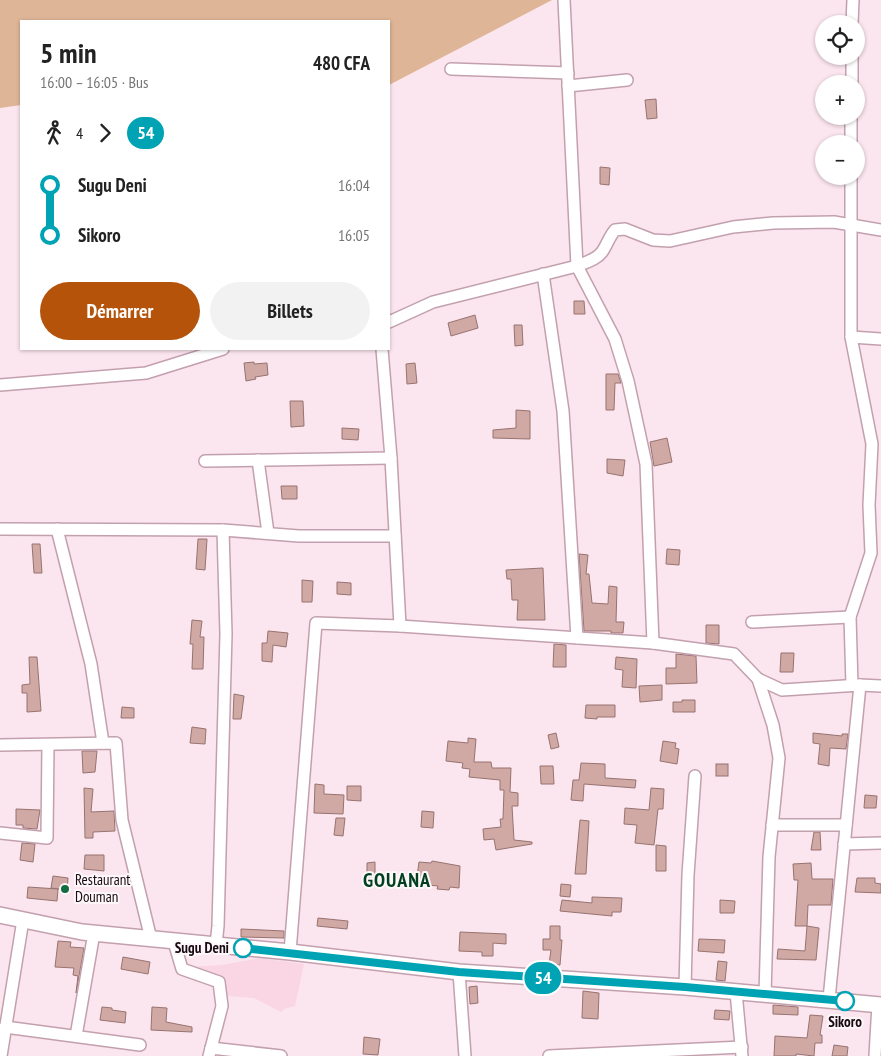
<!DOCTYPE html>
<html lang="fr">
<meta charset="utf-8">
<style>
body{margin:0;font-family:"PT Sans Narrow",sans-serif;background:#f2f2f2;color:#222;height:100vh;display:flex;flex-direction:column;font-size:19px;white-space:nowrap}
*{box-sizing:border-box;margin:0}
p{font-size:16px;color:#767676}
.icon{flex:none;width:28px;height:28px;fill:none;stroke:currentColor;stroke-width:2;stroke-linecap:round;stroke-linejoin:round}
.map{position:relative;flex:1;overflow:hidden}
.details{position:absolute;left:20px;top:20px;width:370px;height:330px;display:flex;flex-direction:column;background:#fff;border-radius:0px;box-shadow:0 1px 4px #0004}
.details>*{flex:none}
.badge{padding:0 10px;border-radius:16px;font-size:18px;line-height:32px}
.controls{position:absolute;left:815px;top:15px;display:grid;gap:10px}
.controls a{display:grid;place-items:center;width:50px;height:50px;border-radius:50%;background:#fff;box-shadow:0 1px 4px #0004;font-size:25px}
.map>.badge{position:absolute;translate:-50% -50%;box-shadow:0 0 0 2px #fff}
.legs{display:flex;align-items:center;gap:8px;height:55px;padding:0 20px;font-size:16px}
.legs p{margin-inline-start:auto}
.summary{display:flex;align-items:center;justify-content:space-between;height:85px;padding:0 20px}
h1{font-size:28px;font-weight:700;line-height:38px}
.button{display:flex;gap:10px;margin-top:auto;padding:10px 20px}
.button a{flex:1;height:58px;border-radius:30px;background:#b45309;color:#fff;font-size:20px;font-weight:700;line-height:58px;text-align:center}
.button a+a{background:#f2f2f2;color:#222}
ul{padding:0 20px;list-style:none}
li{display:flex;align-items:center;gap:18px;height:50px;font-size:19px}
li i{display:grid;place-items:center;width:8px;height:100%;margin:0 6px;background:currentColor}
li i::after{content:'';width:12px;height:12px;margin:-6px;border:4px solid;border-radius:50%;background:#fff}
li p{margin-inline-start:auto}
li:first-child i{background:linear-gradient(#0000 50%,currentColor 0)}
li:last-child i{background:linear-gradient(currentColor 50%,#0000 0)}
.map>svg:first-child{display:block}
.built{fill:#fad6e5}
.green{fill:#deb597}
.building{fill:#d0a9a5;stroke:#977370}
.lines{fill:none;stroke-linecap:round;stroke-linejoin:round}
.street-casing{stroke:#c3a0ae;stroke-width:14}
.secondary-casing{stroke:#c3a0ae;stroke-width:18}
.street{stroke:#fff;stroke-width:11}
.secondary{stroke:#fff;stroke-width:15}
.line-1-casing{stroke:#fff;stroke-width:11}
.line-1{stroke:#00a3b4;stroke-width:8}
.poi-dot{fill:#136c40;stroke:#fef7f9;stroke-width:2}
.stop-1-dot{fill:#fff;stroke:#00a3b4;stroke-width:2.5}
.labels{text-anchor:middle;stroke-width:4;stroke-linejoin:round;paint-order:stroke}
.poi-label{font-size:15px;fill:#170b11;stroke:#fef7f9;text-anchor:start}
.stop-label{font-size:15px;font-weight:bold;fill:#170b11;stroke:#fef7f9;text-anchor:end}
.district-label{font-size:20px;font-weight:bold;letter-spacing:1px;fill:#003f20;stroke:#fef7f9}
</style>
<div class="map">
<svg width="881" height="1056" viewBox="0 0 881 1056">
<rect width="100%" height="100%" fill="#fbe5ee"/>
<path class="built" d="M260,958L304,964L295,1006L284,1009L281,1012L254,998L227,996L226,980L186,967L222,965Z"/>
<path class="green" d="M0,0H552L389,85V21H21V105L0,108Z"/>
<g class="building">
<path d="M656,99L657,118L647,119L645,100Z"/>
<path d="M600,167L610,168L609,185L600,184Z"/>
<path d="M574,301H584L585,314H574Z"/>
<path d="M475,315L478,328L451,336L448,323Z"/>
<path d="M514,325H522L523,345L515,346Z"/>
<path d="M254,362V364L267,363L268,375L255,377L256,379L246,381L244,363Z"/>
<path d="M415,363L417,383L407,384L406,364Z"/>
<path d="M606,374H618L621,383H615L614,410H606Z"/>
<path d="M290,401H303L304,426L291,427Z"/>
<path d="M516,410L530,411V439L493,438V430L516,428Z"/>
<path d="M342,428L359,429L358,440L342,439Z"/>
<path d="M667,438L672,462L654,466L650,442Z"/>
<path d="M607,459L625,460L623,476L607,473Z"/>
<path d="M281,486H297V499H282Z"/>
<path d="M198,539H207L205,570L196,569Z"/>
<path d="M32,544H40L42,573H34Z"/>
<path d="M667,549L680,550L679,565L666,564Z"/>
<path d="M579,554L588,555L586,574H589L592,603L608,604L609,586L617,587L616,622H624L623,633H611V631H584Z"/>
<path d="M543,568L545,620H517L518,600H512L511,579H507L506,570Z"/>
<path d="M302,580L313,581L312,602H302Z"/>
<path d="M337,582L351,583V595L337,594Z"/>
<path d="M192,620L202,621L200,637H204L203,669H192L193,644H190Z"/>
<path d="M706,625H719V644L706,643Z"/>
<path d="M268,631L288,633L286,647L273,645L272,662L262,661V643H267Z"/>
<path d="M554,644L566,645V667H553Z"/>
<path d="M781,653H794L793,672H780Z"/>
<path d="M676,654L696,656L697,683L666,684V668H676Z"/>
<path d="M29,657H37L41,711L27,712V693H22V685L30,684Z"/>
<path d="M616,657L637,659L636,688L622,687L623,670L615,669Z"/>
<path d="M662,685V700L640,702L639,686Z"/>
<path d="M234,694L244,696L241,719H233Z"/>
<path d="M682,700H695V712H673V702H682Z"/>
<path d="M586,705H615V717H597V719L585,718Z"/>
<path d="M122,707L134,708V718H121Z"/>
<path d="M192,727L206,729L205,744L190,743Z"/>
<path d="M556,733L559,747L551,749L548,735Z"/>
<path d="M813,733L842,736V734H848L846,749L830,748L829,766L818,764L820,744L813,743Z"/>
<path d="M468,738L476,739L474,762H491L492,768H511L510,792L518,793V806H512L514,840L532,842V844L496,850L494,839L484,840L483,829L501,827L500,819H503L504,790H500V780L469,777L470,769L462,768L463,763L446,761L448,741L468,743Z"/>
<path d="M663,741L676,743L675,748L679,749L677,764L660,761Z"/>
<path d="M82,751H97L95,772L83,773Z"/>
<path d="M581,763L605,764V778L636,780L635,788L584,784L583,801L571,800L573,780H579Z"/>
<rect x="716" y="764" width="12" height="12"/>
<path d="M540,766H553L554,784H541Z"/>
<path d="M315,784L324,785V794L344,795L343,814L314,813Z"/>
<path d="M347,786H361V801L347,800Z"/>
<path d="M84,788L93,789L91,812L114,811L115,831L93,832V838H85Z"/>
<path d="M651,788L664,789L663,809H658L654,845L635,843L637,825L624,824L625,808L649,810Z"/>
<path d="M865,795L877,796L876,808H864Z"/>
<path d="M16,809L40,810L37,829L23,828V825H16Z"/>
<path d="M422,811L434,812L433,828L421,827Z"/>
<path d="M336,818H345L343,836L334,835Z"/>
<path d="M580,820L589,821L586,874H575Z"/>
<path d="M814,832H820L821,850H811Z"/>
<path d="M22,843L35,844L33,862L20,860Z"/>
<path d="M656,845L666,846V871H656Z"/>
<path d="M85,855H104V871L84,869Z"/>
<path d="M432,861L460,866L459,888L450,887L449,890L437,889L438,886L416,884L419,862L431,863Z"/>
<path d="M375,862V886L367,887V863Z"/>
<path d="M811,863L812,879H833L831,905H808L807,926H795L798,880H794L793,864Z"/>
<path d="M53,876L68,878L67,890L51,888Z"/>
<path d="M857,878H875V883L881,884V893L855,892Z"/>
<path d="M561,884L571,885L570,897L560,896Z"/>
<path d="M28,887L58,889L57,901L27,898Z"/>
<path d="M592,897L622,898L621,912H612V916L560,911L562,900L592,903Z"/>
<path d="M720,900L735,901L734,913H720Z"/>
<path d="M318,918L348,921L347,929L317,926Z"/>
<path d="M550,926H560V940H562L560,965L549,964L551,950H543V939H550Z"/>
<path d="M807,926L819,928L816,960L777,959L778,949L805,951Z"/>
<path d="M241,929L284,931V938L241,937Z"/>
<path d="M460,932L506,934V944L493,943V956H482V952L459,951Z"/>
<path d="M699,939L725,940L724,953L698,951Z"/>
<path d="M58,941L71,942L70,947L84,948L76,993L78,976L73,975L74,968L55,967Z"/>
<path d="M123,957L150,962L148,974L121,969Z"/>
<path d="M718,961L727,962L725,981L716,980Z"/>
<path d="M477,986L478,1003L470,1004L469,987Z"/>
<path d="M583,991L599,993L598,1019L582,1018Z"/>
<path d="M773,1005L798,1007V1015L773,1014Z"/>
<path d="M102,1007L112,1008V1010L126,1012L125,1023L100,1020Z"/>
<path d="M152,1007L167,1008L166,1022L192,1027V1032L151,1030Z"/>
<path d="M715,1010L730,1011L729,1020L714,1019Z"/>
<path d="M810,1015L823,1016L820,1035H822V1043H815L814,1056L796,1054V1056H774L775,1036L807,1038Z"/>
<path d="M364,1037L380,1039L378,1055L363,1054Z"/>
<path d="M834,1045L848,1047L847,1056H832Z"/>
</g>
<g class="lines">
<g class="street-casing">
<g id="street">
<path d="M852,24L853,0"/>
<path d="M451,69L568,73"/>
<path d="M852,84V56"/>
<path d="M568,86L627,80"/>
<path d="M851,144V116"/>
<path d="M851,176V337L872,444L869,505L871,553L850,617L852,685"/>
<path d="M543,274L563,411L577,638"/>
<path d="M389,322L433,302L577,266C586,262 596,260 602,252C607,245 609,237 615,230L625,229L653,240L670,241L733,227L773,223L834,222L881,230"/>
<path d="M851,337L881,339"/>
<path d="M382,349L391,458L400,626"/>
<path d="M0,385L146,373L223,349"/>
<path d="M258,460L268,533"/>
<path d="M205,461L391,458"/>
<path d="M0,529L223,530L299,536H395"/>
<path d="M57,529L91,664L103,743"/>
<path d="M752,622L850,617"/>
<path d="M653,643L734,654L758,679L782,690L860,685L829,999"/>
<path d="M758,679L773,725L779,758L769,857L765,994"/>
<path d="M860,685L881,686"/>
<path d="M0,745L116,743L122,820L151,939"/>
<path d="M772,825H846"/>
<path d="M0,833L47,838L48,745"/>
<path d="M844,844L881,843"/>
<path d="M174,942L182,969L219,982L222,1006L209,1056"/>
<path d="M216,945L218,926L226,634L223,530"/>
<path d="M290,952L316,623L400,626L653,643L646,464L628,381L615,339L577,266L564,0"/>
<path d="M459,972L465,1056"/>
<path d="M685,987L688,875L695,776"/>
<path d="M736,992L742,1056"/>
<path d="M5,1027L140,1045"/>
<path d="M76,1036L94,933"/>
<path d="M211,1048L281,1056"/>
<path d="M1,1056L23,920"/>
<path d="M549,1056L742,1047"/>
<path d="M875,1056L878,1004"/>
</g>
</g>
<g class="secondary-casing">
<path id="secondary" d="M0,915L82,932L290,952L459,972L685,987L881,1005"/>
</g>
<use href="#street" class="street"/>
<use href="#secondary" class="secondary"/>
</g>
<g class="lines">
<g class="line-1-casing">
<path id="line-1" d="M243,948L459,972L685,987L845,1001"/>
</g>
<use href="#line-1" class="line-1"/>
</g>
<circle class="poi-dot" cx="65" cy="889" r="5"/>
<g class="stop-1-dot">
<circle cx="243" cy="948" r="9"/>
<circle cx="845" cy="1001" r="9"/>
</g>
<g class="labels">
<g class="poi-label">
<text x="75" y="885">Restaurant<tspan x="75" dy="17">Douman</tspan></text>
</g>
<g class="stop-label">
<text x="229" y="953">Sugu Deni</text>
<text x="845" y="1027" text-anchor="middle">Sikoro</text>
</g>
<g class="district-label">
<text x="397" y="887">GOUANA</text>
</g>
</g>
</svg>
<div class="controls">
<a><svg class="icon" aria-label="locate" viewBox="0 0 24 24"><circle cx="12" cy="12" r="6"/><path d="M12 2v4M12 18v4M2 12h4M18 12h4"/></svg></a>
<a>+</a>
<a>−</a>
</div>
<b class="badge" style="left:543px;top:978px;background:#00a3b4;color:#fff">54</b>
<section class="details">
<div class="summary"><div><h1>5 min</h1><p>16:00 – 16:05 · Bus</p></div><b>480 CFA</b></div>
<div class="legs"><svg class="icon" aria-label="walk" viewBox="0 0 24 24"><circle cx="13" cy="4" r="2"/><path d="M13 8l-2 6 4 7M11 14l-3 7M7 12l3-4h3l4 4"/></svg>4<svg class="icon" aria-label="forward" viewBox="0 0 24 24"><path d="M9 5l7 7-7 7"/></svg><b class="badge" style="background:#00a3b4;color:#fff">54</b></div>
<ul>
<li><i style="color:#00a3b4"></i><b>Sugu Deni</b><p>16:04</p></li>
<li><i style="color:#00a3b4"></i><b>Sikoro</b><p>16:05</p></li>
</ul>
<div class="button"><a>Démarrer</a><a>Billets</a></div>
</section>
</div>
